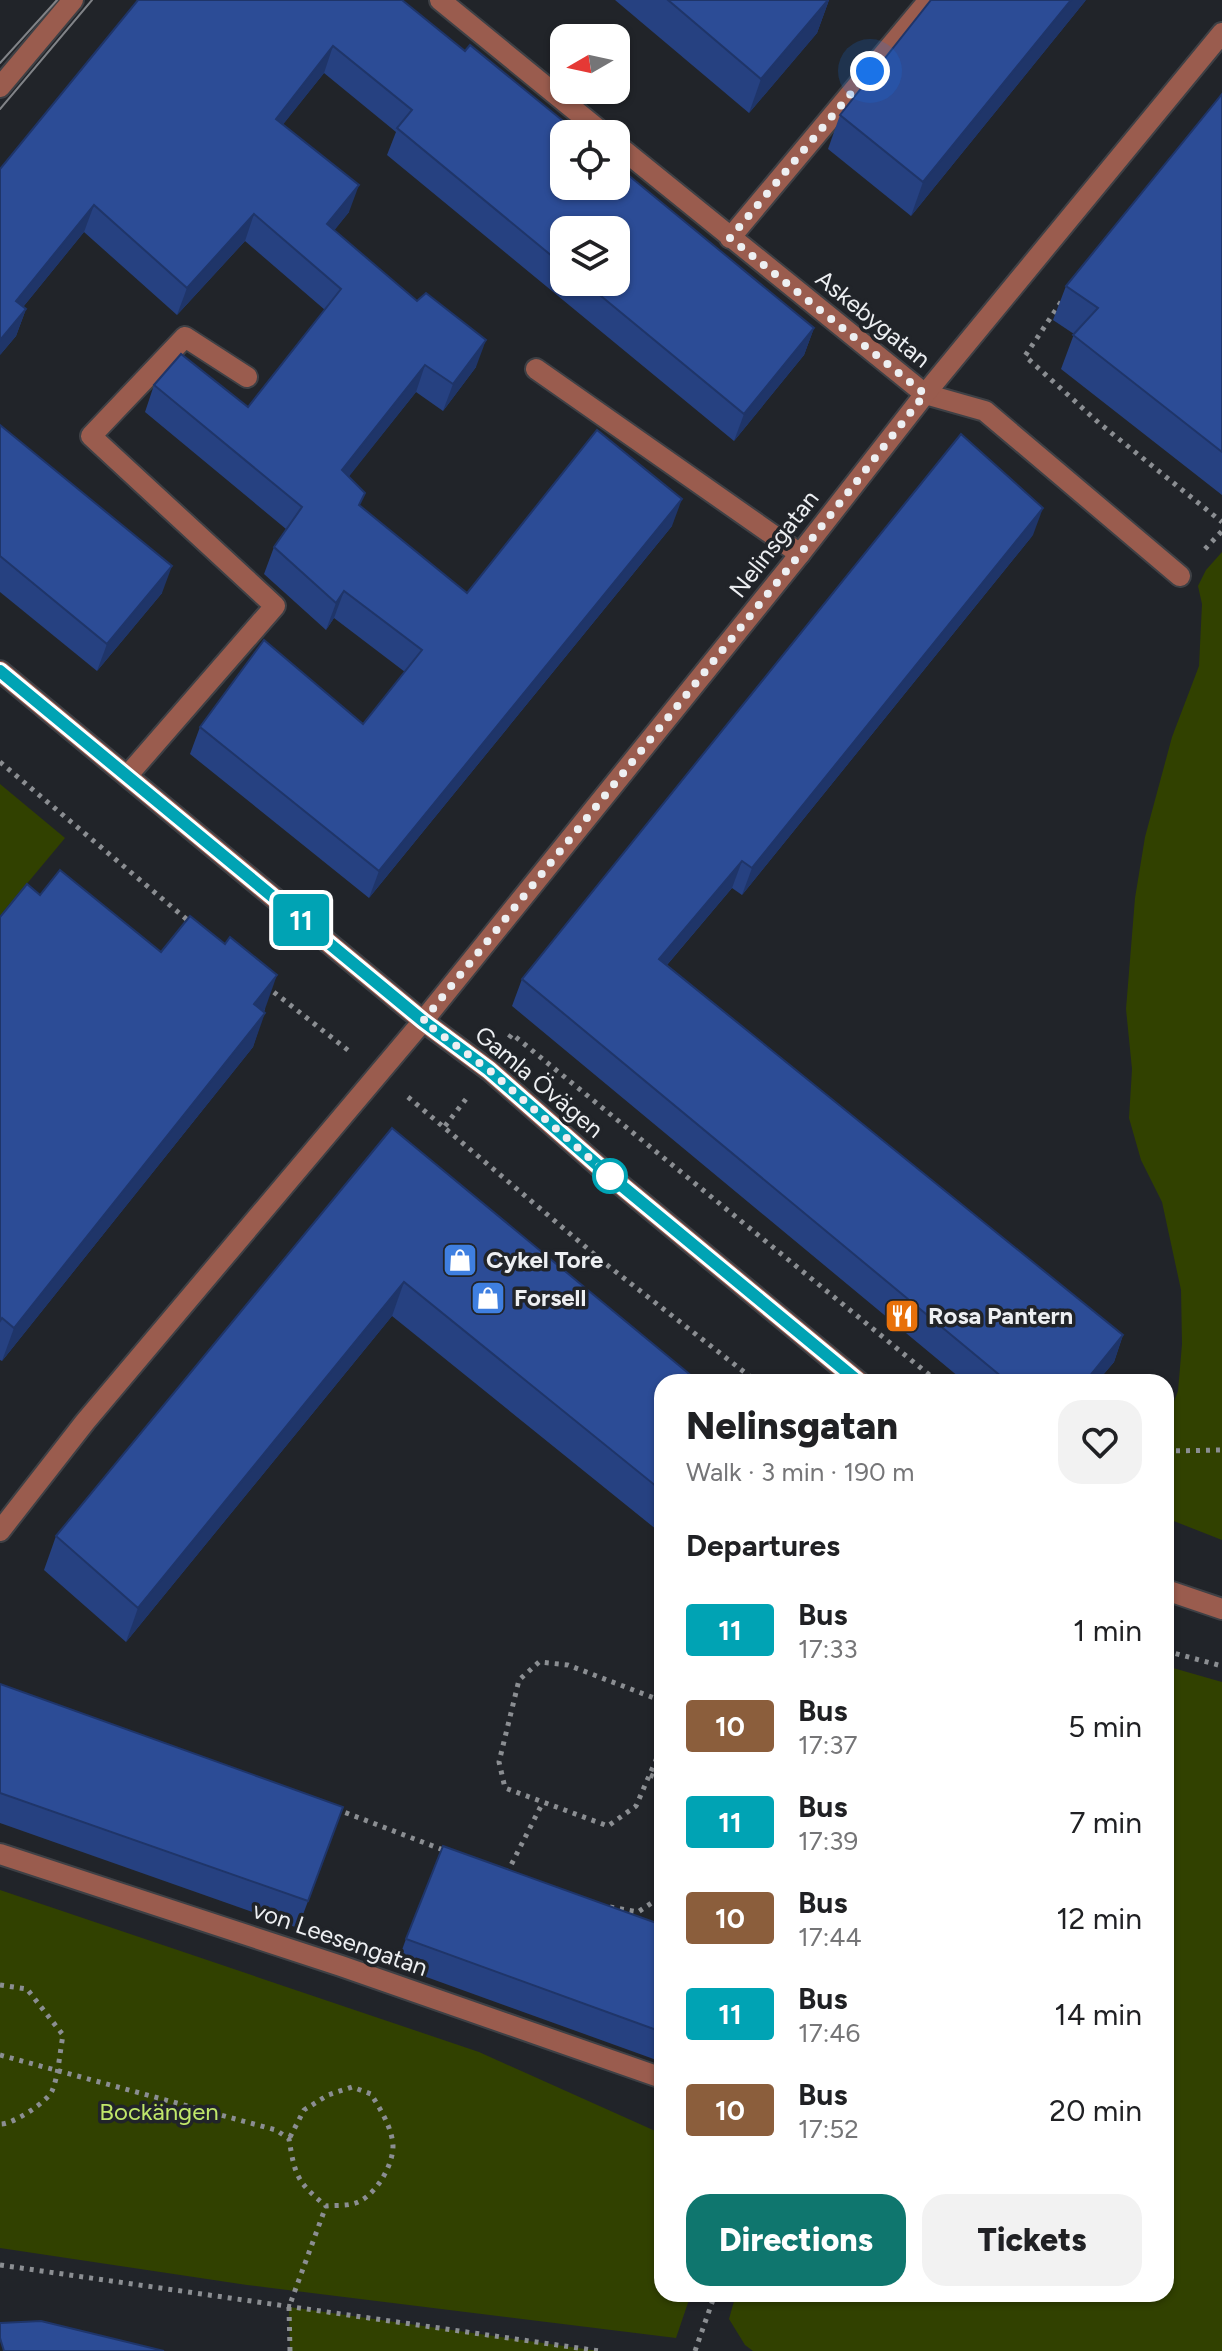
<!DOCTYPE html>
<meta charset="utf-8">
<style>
body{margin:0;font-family:Figtree,sans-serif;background:#f2f2f2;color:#202124;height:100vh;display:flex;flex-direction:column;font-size:30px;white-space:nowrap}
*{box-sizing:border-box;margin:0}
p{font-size:26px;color:#757577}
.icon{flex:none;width:44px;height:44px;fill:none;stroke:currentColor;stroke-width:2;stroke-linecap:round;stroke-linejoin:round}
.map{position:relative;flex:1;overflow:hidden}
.panel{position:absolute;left:654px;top:1374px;width:520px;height:928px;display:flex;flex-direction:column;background:#fff;border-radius:24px;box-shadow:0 2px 6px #0004}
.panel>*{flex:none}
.badge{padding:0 16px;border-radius:6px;font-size:28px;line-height:52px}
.needle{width:52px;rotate:261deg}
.tools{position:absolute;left:550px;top:24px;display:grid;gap:16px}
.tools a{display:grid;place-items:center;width:80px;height:80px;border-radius:16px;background:#fff;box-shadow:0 2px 6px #0004;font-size:40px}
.you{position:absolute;width:40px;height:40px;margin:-20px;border:6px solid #fff;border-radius:50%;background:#1a73e8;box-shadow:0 0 0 12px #1a73e833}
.map>.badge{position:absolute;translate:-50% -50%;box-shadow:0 0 0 4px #fff}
h2{padding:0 32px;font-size:30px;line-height:72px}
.round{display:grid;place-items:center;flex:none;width:84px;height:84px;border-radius:24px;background:#f2f2f2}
.head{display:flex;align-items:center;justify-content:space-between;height:136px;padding:0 32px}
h1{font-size:38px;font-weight:800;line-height:60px}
.cta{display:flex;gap:16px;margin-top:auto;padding:16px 32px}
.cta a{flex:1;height:92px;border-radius:24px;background:#0f766e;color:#fff;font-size:32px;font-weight:800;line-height:92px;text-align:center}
.cta a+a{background:#f2f2f2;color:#202124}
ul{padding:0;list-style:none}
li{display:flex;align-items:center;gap:24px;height:96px;padding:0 32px}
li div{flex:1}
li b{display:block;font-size:30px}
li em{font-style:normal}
li .badge{min-width:88px;font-weight:700;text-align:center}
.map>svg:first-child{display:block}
.green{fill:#314100}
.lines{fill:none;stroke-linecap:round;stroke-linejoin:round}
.minor-casing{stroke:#3e4045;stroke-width:24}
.path{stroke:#8b8e92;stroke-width:5;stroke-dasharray:4 6;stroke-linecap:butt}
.minor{stroke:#9a5c4e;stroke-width:20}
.tram{stroke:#818387;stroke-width:2}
.wall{fill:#264181;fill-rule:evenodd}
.shaded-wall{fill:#1f3569}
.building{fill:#2c4c96;stroke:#1f3569;stroke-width:2}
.line-casing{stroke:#fff;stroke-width:18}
.line{stroke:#00a3b4;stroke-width:12}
.walk{stroke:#edeff2;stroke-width:8;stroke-dasharray:0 14.4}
.stop-dot{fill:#fff;stroke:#00a3b4;stroke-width:4}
.labels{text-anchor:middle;stroke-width:7;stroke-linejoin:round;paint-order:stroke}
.street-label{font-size:24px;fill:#edeff2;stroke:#212429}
.poi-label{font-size:24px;font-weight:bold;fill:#edeff2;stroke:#212429;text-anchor:start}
.park-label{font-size:24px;fill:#c0e76a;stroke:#212429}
</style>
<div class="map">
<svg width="1222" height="2351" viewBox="0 0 1222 2351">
<rect width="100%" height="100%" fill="#212429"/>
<g class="green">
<path d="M1222,552V1540L1166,1518V1422L1178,1391L1182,1344L1181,1290L1162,1202L1141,1160L1129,1118L1132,1069L1126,1009L1135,898L1145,837L1172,737L1199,666L1202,604L1198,586L1206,570Z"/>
<path d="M0,784L65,838L0,916Z"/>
<path d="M1166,1666L1222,1682V2351H753L745,2345L729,2319L736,2294H1166Z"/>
<path d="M0,1890L479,2052L662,2134V2294H691L676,2338L247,2285L0,2248Z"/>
<path d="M289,2307L599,2351H290Z"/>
</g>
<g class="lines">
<g class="minor-casing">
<g id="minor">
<path d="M440,0L604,134"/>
<path d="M0,87L73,0"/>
<path d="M616,144L925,394L985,411L1180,576"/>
<path d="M730,238L929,0"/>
<path d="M536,369L800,554"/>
<path d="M0,671L423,1021L489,1070L610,1176L859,1382"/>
<path d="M128,775L275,606L91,436L185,337L247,377"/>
<path d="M0,1531L85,1422L423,1021L800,554L925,394L1222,33"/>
<path d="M1166,1590L1222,1609"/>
<path d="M0,1854L341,1966L662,2078"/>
</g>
</g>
<g class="path">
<path d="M1061,302L1025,356L1099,423L1222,522"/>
<path d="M1205,549L1222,531"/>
<path d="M0,762L191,923"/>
<path d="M266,986L349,1051"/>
<path d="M509,1038L512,1034L938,1382"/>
<path d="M408,1097L607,1265L757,1382"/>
<path d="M445,1126L466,1099"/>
<path d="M1166,1451L1222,1450"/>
<path d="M1166,1651L1222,1666"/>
<path d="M662,1701L568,1665L539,1662L519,1680L499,1762L505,1788L608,1826L636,1806L662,1746"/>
<path d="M650,1775L662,1780"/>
<path d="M336,1809L446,1851"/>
<path d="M507,1873L543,1802"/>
<path d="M610,1907L638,1912L662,1896"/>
<path d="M0,1985L27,1989L63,2035C60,2051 58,2078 52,2091C47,2102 12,2125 0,2124"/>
<path d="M0,2055L276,2130L289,2139C295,2176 297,2182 326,2206C334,2205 344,2206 352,2204C373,2200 393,2167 393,2146C392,2127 380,2109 371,2094L352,2087L328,2095L304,2110L289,2139"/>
<path d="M0,2265L599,2351"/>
<path d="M290,2351L289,2307L326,2206"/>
<path d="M695,2351L715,2294"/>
</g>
<use href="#minor" class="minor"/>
<g class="tram">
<path d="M0,63L57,0"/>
<path d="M0,109L92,0"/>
</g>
</g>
<g class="wall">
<path d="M138,0L465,51L814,328L804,355L734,441L387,155L396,132L324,73L283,124L349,212L334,230L476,367L443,411L416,392L348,477L360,506L467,593L672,526L369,898L190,754L200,727L363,724L405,672L334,618L326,630L264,574L274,547L286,529L145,412L154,385L248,407L325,310L245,241L177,315L84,232L23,307L26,309L16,336L0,355ZM564,230L616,282H564Z"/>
<path d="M615,0H829L817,33L749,113Z"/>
<path d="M1086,0L911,216L828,149L840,115Z"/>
<path d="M1222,94V495L1061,369L1074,334L1053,320L1066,286Z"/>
<path d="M0,425L162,593L97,671L0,592Z"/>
<path d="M1033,535L742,895L732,888L667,965L1123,1335L1114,1362L1097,1382H965L512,1006L522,979Z"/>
<path d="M40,895L265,1009L253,1047L2,1361L0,1360V917Z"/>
<path d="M392,1128L662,1382V1534L392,1316L126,1642L44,1570L56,1536Z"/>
<path d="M0,1684L343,1807L298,1928L0,1823Z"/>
<path d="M662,1925V2062L396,1966L406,1939Z"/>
</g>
<g class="shaded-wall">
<path d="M829,0L817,33L749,113L761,79Z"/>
<path d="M1071,0H1086L911,216L923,182Z"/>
<path d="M333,46L324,73L266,146L276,119Z"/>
<path d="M359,185L349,212L318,251L327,224Z"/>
<path d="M94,205L84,232L6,328L16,301Z"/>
<path d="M254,214L245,241L177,315L187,288Z"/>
<path d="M26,309L16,336L0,355V340Z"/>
<path d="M814,328L804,355L734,441L744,414Z"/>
<path d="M486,340L476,367L443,411L453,384Z"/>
<path d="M425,365L416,392L332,498L342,470Z"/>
<path d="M682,499L672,526L369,898L379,871Z"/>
<path d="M1043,508L1033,535L742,895L752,868Z"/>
<path d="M172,566L162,593L97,671L107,644Z"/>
<path d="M344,591L334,618L326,630L336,603Z"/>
<path d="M742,861L732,888L649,986L659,959Z"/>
<path d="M277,975L265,1009L242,1038L254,1004Z"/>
<path d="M265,1013L253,1047L2,1361L14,1328Z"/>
<path d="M404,1282L392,1316L126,1642L138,1608Z"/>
<path d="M1123,1335L1114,1362L1097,1382H1085Z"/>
</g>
<g class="building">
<path d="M138,0H402L465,51L470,45L579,134H564V186H616V165L814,328L744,414L584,282H616V230H564V266L397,128L412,110L333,46L276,119L359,185L327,224L417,301L426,293L486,340L453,384L425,365L342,470L365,493L359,505L467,593L597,430L682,499L379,871L200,727L264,640L363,724L422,650L344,591L336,603L274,547L302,507L154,385L181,354L248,407L341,289L254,214L187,288L94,205L16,301L26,309L0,340V169Z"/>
<path d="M668,0H828L761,79Z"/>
<path d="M931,0H1071L923,182L840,115Z"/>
<path d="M1222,94V452L1073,335L1098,308L1066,286Z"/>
<path d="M0,425L172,566L107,644L0,556Z"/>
<path d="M961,434L1043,508L752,868L742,861L659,959L1123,1335L1085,1382H1008L522,979Z"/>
<path d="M60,870L161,952L190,916L225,944L230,937L277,975L254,1004L265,1013L14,1328L2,1318L0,1321V917L27,884L40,895Z"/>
<path d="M392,1128L699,1382H662V1491L404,1282L138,1608L56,1536Z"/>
<path d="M0,1684L343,1807L308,1901L0,1793Z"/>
<path d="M443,1846L662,1925V2032L406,1939Z"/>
<path d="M41,2321L164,2351H4L0,2338V2323Z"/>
</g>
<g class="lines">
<g class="line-casing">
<path id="line" d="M0,671L423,1021L489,1070L610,1176L859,1382"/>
</g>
<use href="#line" class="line"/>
<path class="walk" d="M610,1176L489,1070L423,1021L800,554L925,394L730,238L870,71"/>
</g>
<defs>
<g id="shop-square" transform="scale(1.8)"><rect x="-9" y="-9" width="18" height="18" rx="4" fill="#3f7fe0" stroke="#212429"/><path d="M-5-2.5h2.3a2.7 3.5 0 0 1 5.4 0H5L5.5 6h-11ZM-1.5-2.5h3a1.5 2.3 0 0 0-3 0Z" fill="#fff"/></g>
<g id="restaurant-square" transform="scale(1.8)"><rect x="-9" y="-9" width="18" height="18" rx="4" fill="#e8710a" stroke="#212429"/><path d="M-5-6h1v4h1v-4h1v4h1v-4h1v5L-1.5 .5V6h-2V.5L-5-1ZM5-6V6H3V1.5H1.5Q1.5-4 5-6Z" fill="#fff"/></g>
</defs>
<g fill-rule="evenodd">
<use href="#shop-square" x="460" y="1260"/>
<use href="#shop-square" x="488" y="1298"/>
<use href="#restaurant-square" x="902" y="1316"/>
</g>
<circle class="stop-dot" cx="610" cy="1176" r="16"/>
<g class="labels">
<g class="street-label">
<text transform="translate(873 319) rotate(39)" y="8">Askebygatan</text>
<text transform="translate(774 544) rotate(-52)" y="8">Nelinsgatan</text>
<text transform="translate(539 1082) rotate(40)" y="8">Gamla Övägen</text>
<text transform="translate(340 1939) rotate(19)" y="8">von Leesengatan</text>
</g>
<g class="poi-label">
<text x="486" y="1268">Cykel Tore</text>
<text x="514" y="1306">Forsell</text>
<text x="928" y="1324">Rosa Pantern</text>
</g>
<g class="park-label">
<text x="159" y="2120">Bockängen</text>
</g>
</g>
</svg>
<div class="tools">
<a><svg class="needle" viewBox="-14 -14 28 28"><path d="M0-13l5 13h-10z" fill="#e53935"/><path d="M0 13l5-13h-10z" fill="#757577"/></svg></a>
<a><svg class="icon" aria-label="locate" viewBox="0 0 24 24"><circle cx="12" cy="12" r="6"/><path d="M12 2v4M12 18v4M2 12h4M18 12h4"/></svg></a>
<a><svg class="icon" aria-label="layers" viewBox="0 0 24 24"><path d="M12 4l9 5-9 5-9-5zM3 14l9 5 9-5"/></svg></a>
</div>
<div class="you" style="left:870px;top:71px"></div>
<b class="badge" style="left:301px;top:920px;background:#00a3b4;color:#fff">11</b>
<section class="panel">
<div class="head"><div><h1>Nelinsgatan</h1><p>Walk · 3 min · 190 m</p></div><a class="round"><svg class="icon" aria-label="heart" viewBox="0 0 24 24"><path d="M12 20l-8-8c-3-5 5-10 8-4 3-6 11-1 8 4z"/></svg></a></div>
<h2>Departures</h2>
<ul>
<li><span class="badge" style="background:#00a3b4;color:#fff">11</span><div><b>Bus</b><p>17:33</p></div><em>1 min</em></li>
<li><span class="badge" style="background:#8b5e3c;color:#fff">10</span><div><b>Bus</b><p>17:37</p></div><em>5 min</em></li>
<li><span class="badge" style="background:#00a3b4;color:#fff">11</span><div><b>Bus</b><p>17:39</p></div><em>7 min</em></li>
<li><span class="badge" style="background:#8b5e3c;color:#fff">10</span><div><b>Bus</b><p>17:44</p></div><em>12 min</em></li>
<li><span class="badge" style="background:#00a3b4;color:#fff">11</span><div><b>Bus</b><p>17:46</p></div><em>14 min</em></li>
<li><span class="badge" style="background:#8b5e3c;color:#fff">10</span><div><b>Bus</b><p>17:52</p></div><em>20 min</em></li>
</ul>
<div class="cta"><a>Directions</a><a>Tickets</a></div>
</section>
</div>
